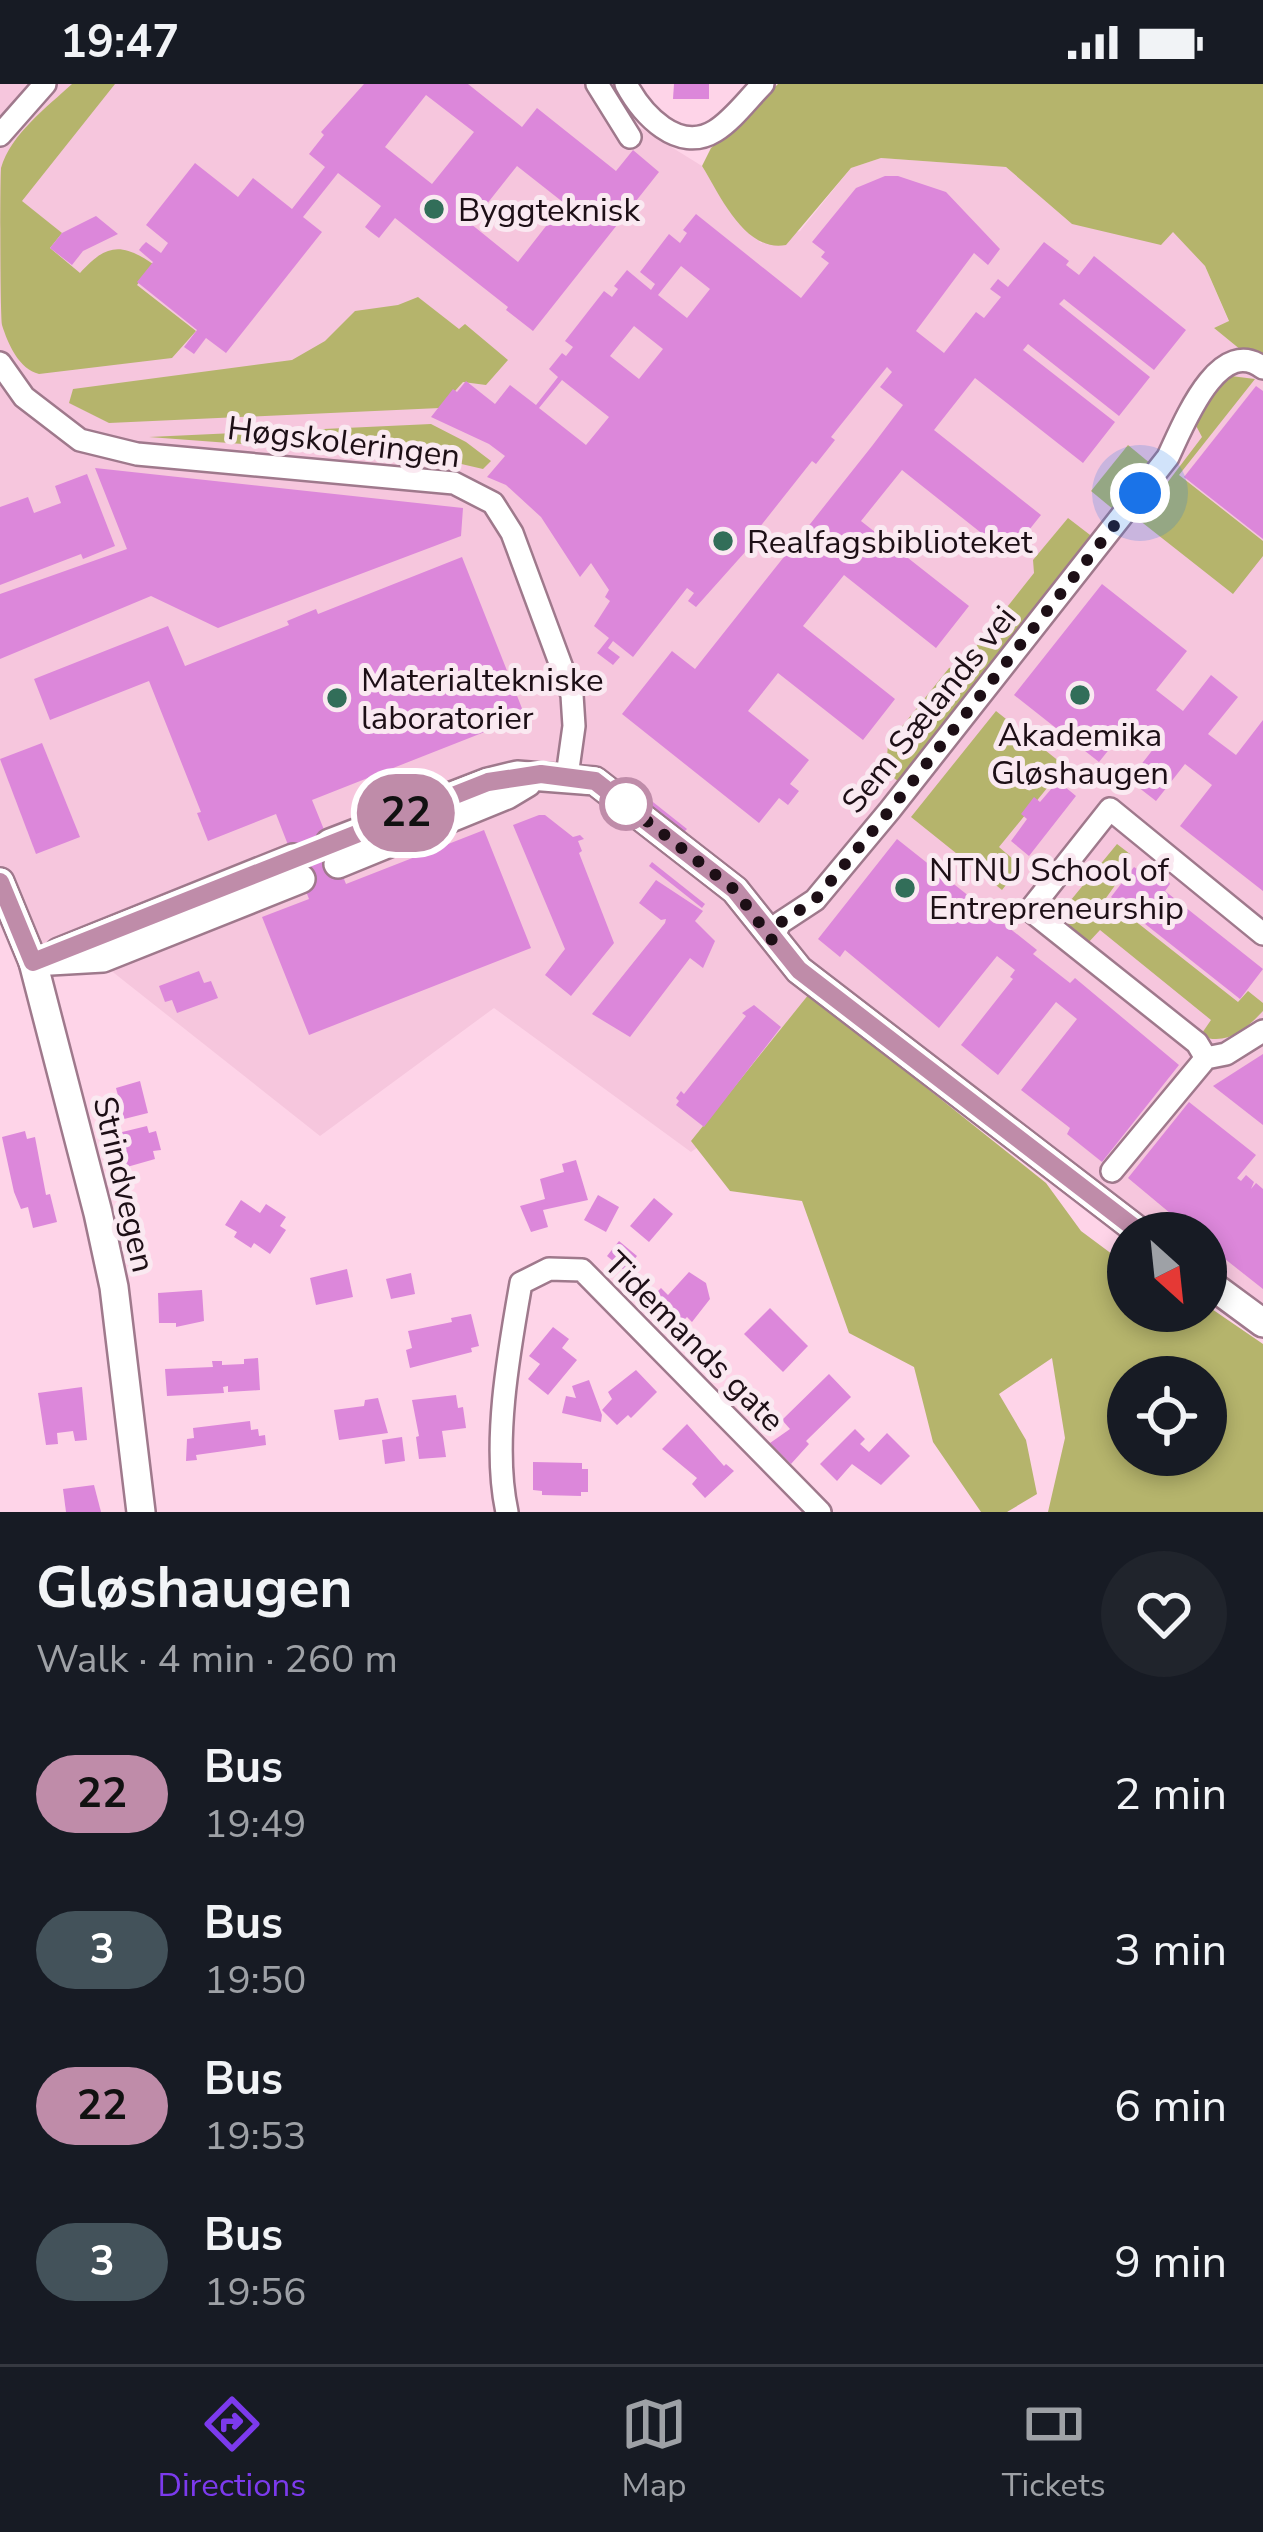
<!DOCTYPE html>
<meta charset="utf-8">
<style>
body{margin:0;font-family:"Nunito Sans",sans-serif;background:#20242c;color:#f1f3f6;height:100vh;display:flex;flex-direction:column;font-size:45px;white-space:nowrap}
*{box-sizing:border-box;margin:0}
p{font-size:39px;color:#9ea1a6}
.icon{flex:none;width:66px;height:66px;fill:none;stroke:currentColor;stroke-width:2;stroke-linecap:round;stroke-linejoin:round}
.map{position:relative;height:1428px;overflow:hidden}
.panel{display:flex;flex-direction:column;background:#171b24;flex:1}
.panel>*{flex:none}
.badge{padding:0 24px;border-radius:39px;font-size:42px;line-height:78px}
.needle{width:78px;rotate:153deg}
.tools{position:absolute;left:1107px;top:1128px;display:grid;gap:24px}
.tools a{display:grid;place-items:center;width:120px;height:120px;border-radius:50%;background:#171b24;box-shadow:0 6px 18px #0003;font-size:60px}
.you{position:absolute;width:60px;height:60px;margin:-30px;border:9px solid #fff;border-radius:50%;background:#1a73e8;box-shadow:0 0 0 18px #1a73e833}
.map>.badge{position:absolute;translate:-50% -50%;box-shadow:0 0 0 6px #fff}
.round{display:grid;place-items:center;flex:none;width:126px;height:126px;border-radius:63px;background:#20242c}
.summary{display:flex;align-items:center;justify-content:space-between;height:204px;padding:0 36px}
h1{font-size:57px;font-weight:700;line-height:90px}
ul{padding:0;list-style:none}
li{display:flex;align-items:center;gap:36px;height:156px;padding:0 36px}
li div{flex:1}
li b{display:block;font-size:45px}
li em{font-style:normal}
li .badge{min-width:132px;font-weight:700;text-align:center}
.status{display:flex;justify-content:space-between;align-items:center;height:84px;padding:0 60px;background:#171b24;direction:ltr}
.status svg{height:33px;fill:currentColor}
.tab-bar{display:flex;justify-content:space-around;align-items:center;height:168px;border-top:3px solid #363941;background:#171b24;font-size:33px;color:#9ea1a6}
.tab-bar a{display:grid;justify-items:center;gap:6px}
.tab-bar .on{color:#7c3aed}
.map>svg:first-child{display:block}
.built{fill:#f6c6dd}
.green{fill:#b5b46c;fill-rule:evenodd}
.building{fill:#dc87da;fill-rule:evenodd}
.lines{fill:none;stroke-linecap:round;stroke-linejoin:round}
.minor-casing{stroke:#9f798c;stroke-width:26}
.tertiary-casing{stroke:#9f798c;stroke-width:32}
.minor{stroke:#fff;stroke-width:21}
.tertiary{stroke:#fff;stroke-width:27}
.line-casing{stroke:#fff;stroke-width:27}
.line{stroke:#bf8ca9;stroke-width:18}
.walk{stroke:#1d0f16;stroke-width:12;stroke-dasharray:0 21.6}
.poi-dot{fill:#326e59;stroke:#fae9f1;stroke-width:4.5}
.stop-dot{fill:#fff;stroke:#bf8ca9;stroke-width:6}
.labels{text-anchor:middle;stroke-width:10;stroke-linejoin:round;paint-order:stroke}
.poi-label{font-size:33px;fill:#1d0f16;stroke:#fae9f1;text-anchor:start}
.street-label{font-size:33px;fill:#1d0f16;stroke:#fae9f1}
</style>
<div class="status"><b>19:47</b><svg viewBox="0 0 49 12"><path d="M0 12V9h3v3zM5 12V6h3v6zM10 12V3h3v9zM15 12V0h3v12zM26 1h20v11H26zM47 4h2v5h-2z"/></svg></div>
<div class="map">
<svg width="1263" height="1428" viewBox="0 0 1263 1428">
<rect width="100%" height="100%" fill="#fed4e8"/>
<path class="built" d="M0,0H616L639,43L702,82L730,128L761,159L800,147L851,84L881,74L1006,83L1072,140L1173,147L1205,182L1229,238L1214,244L1263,284V1239L1206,1197V1149H1141L871,939L691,1068L494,924L320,1052L109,885L33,878L0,798Z"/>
<g class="green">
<path d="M72,0H115L22,117L62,149L50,164L80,189C106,160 121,158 153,180L137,201L196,247L172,274L39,290C19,285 8,260 2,241C0,225 0,100 1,84C11,50 47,23 72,0Z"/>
<path d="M778,0H1263V284L1214,244L1229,237L1205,182L1173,148L1161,161L1072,140L1006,83L881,74L851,84L786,161C745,169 720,111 702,82L711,64Z"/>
<path d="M418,213L459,245L465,240L508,276L486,301L463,298L440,324L109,339L69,319L73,305L292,276L325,257L355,227L398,221Z"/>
<path d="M1231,292L1255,295L1179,391L1263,457V472L1233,510L1139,436L1202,353L1193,336L1215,303Z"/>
<path d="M431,340L466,358L491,377L483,385L444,376L258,357L256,361L149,353Z"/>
<path d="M1128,361L1151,380L1114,426L1091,407Z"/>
<path d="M1068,434L1094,454L899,698L879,682L887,673L888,660L949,584L962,580L1034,489L1033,476Z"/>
<path d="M996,627L1065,682L999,763L1021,782L1002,806L911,733Z"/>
<path d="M1117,760L1130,770L1110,795L1116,800L1106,814L1238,918L1248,907L1263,919V927C1245,946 1227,962 1200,952L1211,936L1100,846L1087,860L1051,829L1049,820L1054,813L1066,822Z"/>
<path d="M809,910L1046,1099L1081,1147L1128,1182V1227H1206V1221L1263,1260V1428H1048L1065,1354L1052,1274L999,1310L1026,1356L1037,1410L1007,1428H981L933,1358L914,1283L849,1249L802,1117L730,1107L691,1057ZM1128,1293H1206V1371H1128Z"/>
</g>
<g class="building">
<path d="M364,0H468L522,43L537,24L616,87L633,66L659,88L533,247L506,226L508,223L395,134L379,154L371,148L365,143L381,122L338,89L303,133L322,148L226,269L206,254L194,270L184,263L197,246L137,198L153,178L139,166L142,162L146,158L161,169L168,159L146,141L195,79L238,113L253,94L292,125L325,83L309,70L324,51L321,48ZM426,11L474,48L432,100L385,63ZM517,82L564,119L518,178L471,140Z"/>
<path d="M674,0H709V15H673Z"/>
<path d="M885,92H898L946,108L1000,165L988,181L974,169L916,247L944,269L976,228L984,234L1001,213L990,205L998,195L1008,203L1044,158L1069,177L1066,181L1079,191L1094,172L1186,246L1154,286L1064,215L1059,220L1150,293L1119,332L1028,260L1023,266L1115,338L1083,379L975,294L934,346L1041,431L1009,471L902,386L861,437L969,522L936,564L844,491L803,542L895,615L863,656L778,589L748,627L809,676L790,700L799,707L788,721L779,714L759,739L622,630L672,567L695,585L872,362L903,321L880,303L892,288L887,283L831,353L835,356L816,380L812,377L759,444L746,467L696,523L688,517L694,509L687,504L633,573L613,557L608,564L620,573L613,581L597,569L609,554L594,542L610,517L605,513L609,506L591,479L580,493L541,433L506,401L487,393L505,372L489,360L431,333L453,305L457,308L466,297L495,320L510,301L536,321L558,293L549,285L562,269L566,272L573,263L565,257L604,207L612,213L618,205L614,202L627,186L651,206L655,200L640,188L669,150L680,159L687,149L683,146L696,130L801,214L829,179L821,173L825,168L812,158L856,104ZM681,182L710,205L687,234L658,211ZM634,242L663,265L639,295L610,272ZM562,296L609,333L586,361L539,324Z"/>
<path d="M96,132L118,150L83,167L72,181L50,164L62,149Z"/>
<path d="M1256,302L1263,307V455L1184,393Z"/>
<path d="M95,384L463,424L461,452L218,544L151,512L0,575V510L127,465Z"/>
<path d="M87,390L115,462L83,475L81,470L0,501V423L28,413L34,429L61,419L55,402Z"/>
<path d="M462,473L525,632L312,716L346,800L484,746L531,864L309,951L262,833L309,815L276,730L208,757L197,729L201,728L149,597L50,636L34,595L168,542L185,582L289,541L287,537L316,525L318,530Z"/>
<path d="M1102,500L1187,567L1156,606L1183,627L1211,591L1238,613L1208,650L1236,671L1263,636V807L1180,742L1212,701L1198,690L1185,680L1156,717L1129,696L1158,659L1131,638L1099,678L1014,611Z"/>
<path d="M42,659L80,753L36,770L0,675Z"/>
<path d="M1058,697L1076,712L1029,772L1011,757L1027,735L1021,730L1034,713L1040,718Z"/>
<path d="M634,703L687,745L683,749L631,708Z"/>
<path d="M539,731H545L573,753L580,751L584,755L578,757L582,767L579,769L614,859L571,912L545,891L565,865L513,741Z"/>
<path d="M897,755L1037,866L1033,870L1070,899L1075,894L1179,981L1102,1078L1067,1050L1070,1044L1021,1006L1077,935L1056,918L998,991L961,961L1013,895L1010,893L1015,886L997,872L939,944L845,866L840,873L818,855Z"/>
<path d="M652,778L705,820L702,824L649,782Z"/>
<path d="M1134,783L1146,791L1151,785L1155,786L1168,796L1170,800L1165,807L1263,885L1240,915L1111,813Z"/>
<path d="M656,796L703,827L695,837L715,857L703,884L690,874L630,953L592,930L665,839L666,835L661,836L639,819Z"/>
<path d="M199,887L204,899L211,897L218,914L177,929L172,916L165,918L159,902Z"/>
<path d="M754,921L781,943L704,1043L676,1021L679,1017L676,1014L681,1007L684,1010L746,932L742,929Z"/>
<path d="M1263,970V1041L1213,1002Z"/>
<path d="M140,997L148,1029L124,1035L116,1004Z"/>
<path d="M1189,1018L1256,1071L1237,1094L1241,1097L1246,1091L1254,1098L1251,1105L1256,1099L1263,1105V1205L1206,1160V1149H1194L1128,1094Z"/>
<path d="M147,1042L149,1049L156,1047L161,1066L153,1067L155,1075L127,1083L122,1081L118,1049Z"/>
<path d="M25,1047L27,1055L35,1053L46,1111L50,1110L57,1138L33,1144L28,1123L21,1125L14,1108L2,1053Z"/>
<path d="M576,1076L588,1116L543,1126L548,1143L531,1148L520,1122L545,1115L540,1095L564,1088L562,1080Z"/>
<path d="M598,1111L619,1123L606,1148L584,1136Z"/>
<path d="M654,1114L673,1130L649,1158L630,1142Z"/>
<path d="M241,1116L260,1129L266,1120L286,1133L280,1142L286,1146L270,1170L254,1159L251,1164L234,1153L237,1148L225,1141Z"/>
<path d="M619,1157L637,1172L625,1187L607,1172Z"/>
<path d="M347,1185L353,1213L316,1221L310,1194Z"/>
<path d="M689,1188L706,1199L710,1215L692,1238L687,1233L678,1242L650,1215L661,1204L668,1211Z"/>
<path d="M411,1189L415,1210L391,1215L386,1195Z"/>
<path d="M202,1206L204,1237L176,1243V1239H159L158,1209Z"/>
<path d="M770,1224L808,1262L783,1288L744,1250Z"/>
<path d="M471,1230L479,1262L471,1264L472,1268L410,1284L406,1266L412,1264L408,1247L452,1238L451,1234Z"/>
<path d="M553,1243L569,1255L562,1264L577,1276L548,1311L528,1295L540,1280L529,1272Z"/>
<path d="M258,1274L260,1306L228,1308V1302L223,1303L224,1309L167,1312L165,1285L213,1283L212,1277H222V1281L244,1280V1275Z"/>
<path d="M636,1286L657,1308L631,1334L628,1331L617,1341L602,1326L612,1315L608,1308Z"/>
<path d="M829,1290L851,1313L806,1357L809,1360L791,1380L770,1359L790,1345L782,1336Z"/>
<path d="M589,1296L602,1331L601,1338L562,1329L566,1312L576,1314L572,1302Z"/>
<path d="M82,1303L87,1356L75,1357L73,1347L57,1349L58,1360L46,1361L38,1309Z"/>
<path d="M456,1311L458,1324L463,1323L466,1344L442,1347L446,1373L419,1375L416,1353L419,1352L412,1316Z"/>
<path d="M378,1314L388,1349L339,1356L334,1326L364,1322L365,1316Z"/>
<path d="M250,1337L251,1346L258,1345L259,1352L265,1351L266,1361L196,1371L197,1376L186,1377L187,1355L194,1354L193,1344Z"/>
<path d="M687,1340L724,1382L726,1380L734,1387L705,1414L692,1400L697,1394L662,1365Z"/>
<path d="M855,1345L865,1355L860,1360L869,1368L887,1349L910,1372L881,1401L852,1380L837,1397L820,1380Z"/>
<path d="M402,1353L405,1377L385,1380L382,1356Z"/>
<path d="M533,1378L582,1379V1385H588V1408H581V1412L542,1411V1407L533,1406Z"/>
<path d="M94,1401L101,1428H66L63,1405Z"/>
</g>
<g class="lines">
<g class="minor-casing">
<g id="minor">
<path d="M597,0L630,53"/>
<path d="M626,0C642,30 678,70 715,47C733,36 748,15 763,0"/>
<path d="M0,51L45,0"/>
<path d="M0,279L24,313L80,356L137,370L454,399L493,419L512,449L572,611L574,642L567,692"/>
<path d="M772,856L780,839L815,816L890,726L1168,373C1182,344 1218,249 1263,284"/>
<path d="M1206,974L1197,959L1030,826L1110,725L1263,850"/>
<path d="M1112,1087L1206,974L1226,970L1263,947"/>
<path d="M507,1428C492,1360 509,1267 521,1199L549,1185L582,1186L820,1428"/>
</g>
</g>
<g class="tertiary-casing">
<g id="tertiary">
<path d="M330,759L488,698L517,691L595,697L735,806L799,886L1141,1149"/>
<path d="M338,780L507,711L527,699"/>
<path d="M0,798L33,878L98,1129L114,1203L141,1428"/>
<path d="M59,868L293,774"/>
<path d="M33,878L103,874L301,795"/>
<path d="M1206,1197L1263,1239"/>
</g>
</g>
<use href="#minor" class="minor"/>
<use href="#tertiary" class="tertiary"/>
</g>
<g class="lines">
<g class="line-casing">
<path id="line" d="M0,798L33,878L488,698L541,690L595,697L735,806L799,886L1141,1149"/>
</g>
<use href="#line" class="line"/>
<path class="walk" d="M626,720L611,709L735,806L772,856L780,839L815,816L890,726L1140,409"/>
</g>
<g class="poi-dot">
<circle cx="434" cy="125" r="12"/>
<circle cx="723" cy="457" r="12"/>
<circle cx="1080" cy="611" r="12"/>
<circle cx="337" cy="614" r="12"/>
<circle cx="905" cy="804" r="12"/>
</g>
<circle class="stop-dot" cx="626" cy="720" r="24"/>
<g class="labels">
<g class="poi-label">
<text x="458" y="137">Byggteknisk</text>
<text x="747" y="469">Realfagsbiblioteket</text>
<text x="361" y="607">Materialtekniske<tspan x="361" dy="38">laboratorier</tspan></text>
<text x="1080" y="662" text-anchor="middle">Akademika<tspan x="1080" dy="38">Gløshaugen</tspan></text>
<text x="929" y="797">NTNU School of<tspan x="929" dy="38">Entrepreneurship</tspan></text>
</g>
<g class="street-label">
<text transform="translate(344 357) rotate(7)" y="12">Høgskoleringen</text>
<text transform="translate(928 625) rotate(-51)" y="12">Sem Sælands vei</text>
<text transform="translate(125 1100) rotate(77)" y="12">Strindvegen</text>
<text transform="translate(695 1257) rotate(45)" y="12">Tidemands gate</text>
</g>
</g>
</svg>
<div class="tools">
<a><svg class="needle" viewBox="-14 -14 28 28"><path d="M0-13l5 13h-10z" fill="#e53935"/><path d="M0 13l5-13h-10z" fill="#9ea1a6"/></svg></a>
<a><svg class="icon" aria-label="locate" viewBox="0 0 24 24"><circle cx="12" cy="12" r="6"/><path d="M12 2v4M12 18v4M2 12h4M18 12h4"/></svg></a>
</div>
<div class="you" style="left:1140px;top:409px"></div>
<b class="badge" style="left:406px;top:729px;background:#bf8ca9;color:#111">22</b>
</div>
<section class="panel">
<div class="summary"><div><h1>Gløshaugen</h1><p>Walk · 4 min · 260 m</p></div><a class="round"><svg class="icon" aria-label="heart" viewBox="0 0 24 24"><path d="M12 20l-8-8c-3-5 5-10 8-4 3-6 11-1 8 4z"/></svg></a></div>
<ul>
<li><span class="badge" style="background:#bf8ca9;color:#111">22</span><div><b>Bus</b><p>19:49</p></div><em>2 min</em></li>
<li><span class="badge" style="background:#43525a;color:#fff">3</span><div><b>Bus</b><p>19:50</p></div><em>3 min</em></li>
<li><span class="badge" style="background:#bf8ca9;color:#111">22</span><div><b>Bus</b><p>19:53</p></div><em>6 min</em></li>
<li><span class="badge" style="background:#43525a;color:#fff">3</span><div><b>Bus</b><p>19:56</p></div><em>9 min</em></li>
</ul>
</section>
<nav class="tab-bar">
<a class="on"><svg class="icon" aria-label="directions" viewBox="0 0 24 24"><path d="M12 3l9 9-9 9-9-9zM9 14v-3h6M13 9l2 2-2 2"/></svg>Directions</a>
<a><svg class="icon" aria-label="map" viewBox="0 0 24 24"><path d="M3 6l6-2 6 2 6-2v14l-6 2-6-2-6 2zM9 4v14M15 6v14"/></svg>Map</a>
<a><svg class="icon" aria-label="tickets" viewBox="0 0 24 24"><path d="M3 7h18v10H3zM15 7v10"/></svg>Tickets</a>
</nav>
